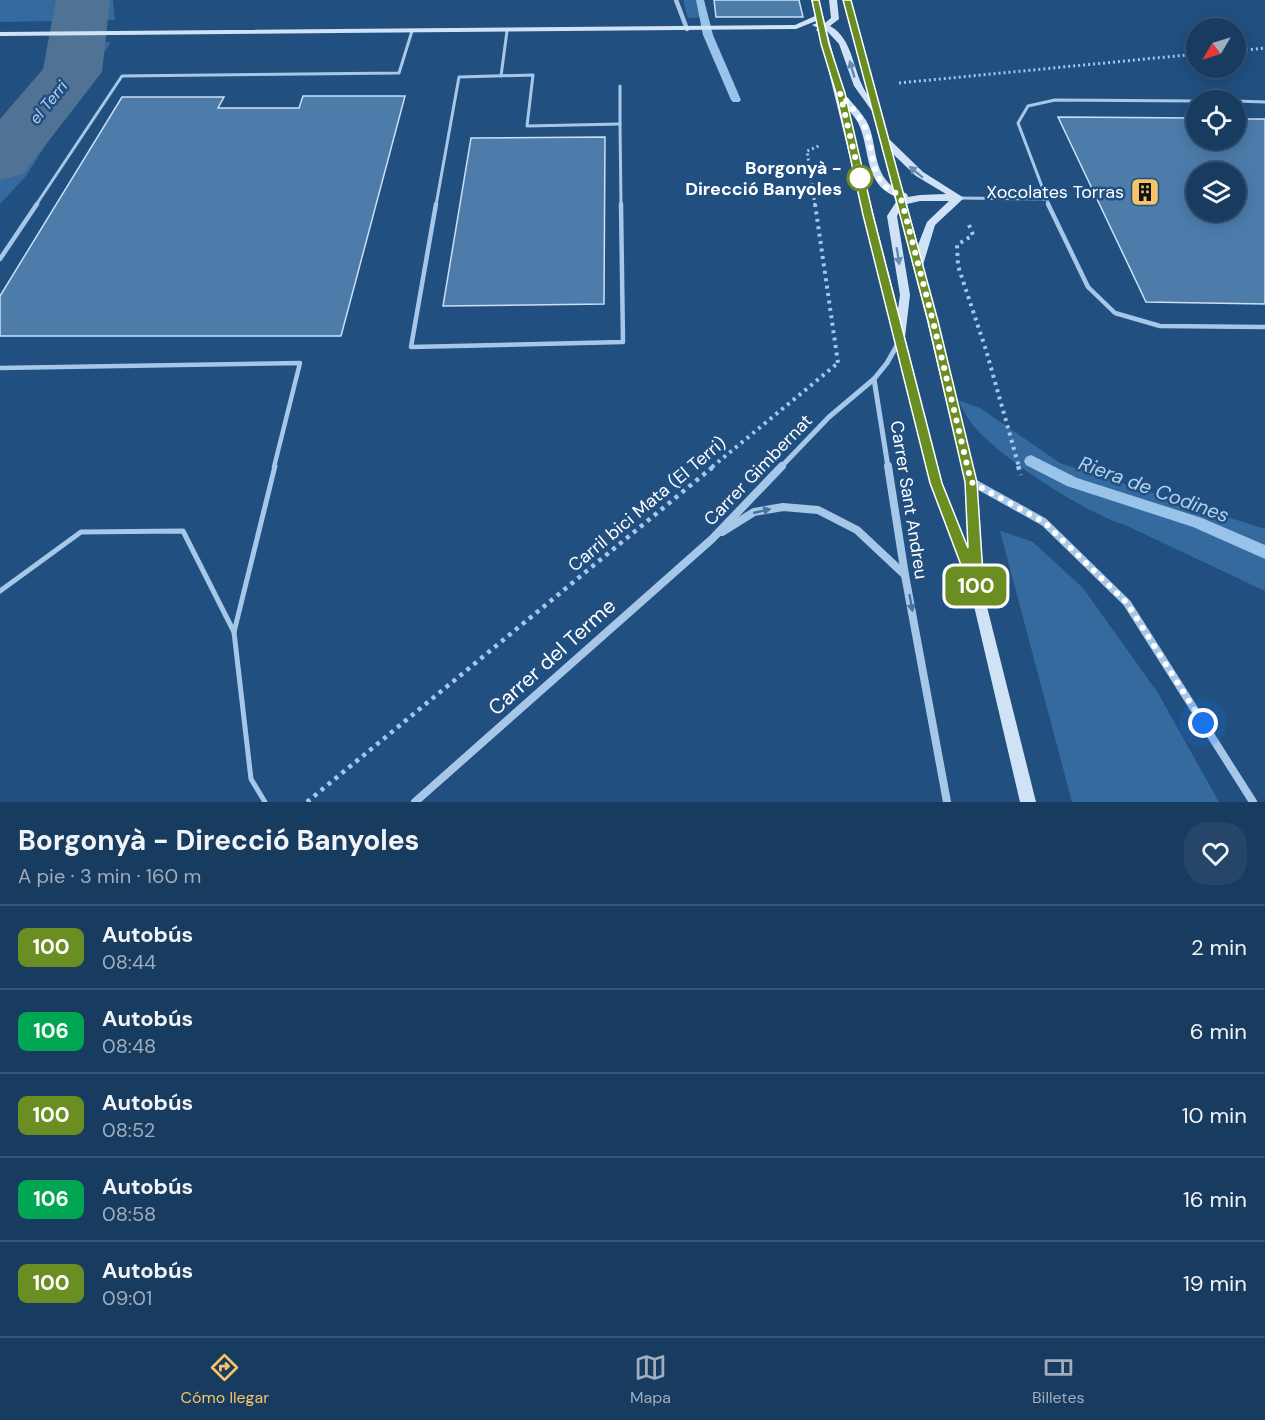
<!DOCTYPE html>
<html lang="es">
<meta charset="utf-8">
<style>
body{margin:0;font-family:"DM Sans",sans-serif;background:#254669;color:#f1f3f6;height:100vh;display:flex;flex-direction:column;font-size:22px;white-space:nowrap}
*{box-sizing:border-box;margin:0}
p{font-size:20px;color:#9fadbd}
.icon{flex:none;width:33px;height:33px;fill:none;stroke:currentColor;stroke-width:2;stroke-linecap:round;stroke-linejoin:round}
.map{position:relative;height:802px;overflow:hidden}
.panel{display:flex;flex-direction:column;background:#183b60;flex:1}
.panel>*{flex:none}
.badge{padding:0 12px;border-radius:9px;font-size:21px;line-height:39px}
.needle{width:39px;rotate:232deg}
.buttons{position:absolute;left:1186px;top:18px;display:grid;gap:12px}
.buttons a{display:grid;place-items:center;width:60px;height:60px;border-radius:50%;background:#183b60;box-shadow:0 3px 15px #0003,0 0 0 2px #365575;font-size:30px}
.you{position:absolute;width:30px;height:30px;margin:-15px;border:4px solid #fff;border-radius:50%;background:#1a73e8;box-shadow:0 0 0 9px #1a73e833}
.map>.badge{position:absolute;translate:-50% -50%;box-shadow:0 0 0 3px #fff}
.round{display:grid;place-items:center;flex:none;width:63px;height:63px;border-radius:24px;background:#254669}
.headline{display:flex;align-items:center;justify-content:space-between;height:102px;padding:0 18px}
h1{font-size:28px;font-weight:700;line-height:45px}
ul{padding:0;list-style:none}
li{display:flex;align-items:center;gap:18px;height:84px;padding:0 18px;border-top:2px solid #365575}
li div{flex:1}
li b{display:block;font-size:22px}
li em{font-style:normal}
li .badge{min-width:66px;font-weight:700;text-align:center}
.dock{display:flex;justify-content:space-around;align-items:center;height:84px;border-top:2px solid #365575;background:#183b60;font-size:16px;color:#9fadbd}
.dock a{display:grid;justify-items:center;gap:3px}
.dock .on{color:#f5c467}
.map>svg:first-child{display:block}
.green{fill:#346a9e}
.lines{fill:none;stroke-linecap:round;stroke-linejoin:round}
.stream{fill:#99c3e9;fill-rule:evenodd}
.river{fill:#507295;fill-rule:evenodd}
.building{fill:#4d7cab;stroke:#cae0f6;stroke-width:1.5;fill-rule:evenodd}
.path-far2{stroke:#a6c7e8;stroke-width:3;stroke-dasharray:2 3;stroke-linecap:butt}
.path-far1{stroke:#a6c7e8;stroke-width:4;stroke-dasharray:3 4.5;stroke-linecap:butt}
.path{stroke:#a6c7e8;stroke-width:4.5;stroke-dasharray:4 5;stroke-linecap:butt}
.lane-far2{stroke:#a6c7e8;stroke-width:3}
.lane-far1{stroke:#a6c7e8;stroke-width:4.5}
.lane{stroke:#a6c7e8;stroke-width:5}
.street-far2{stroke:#a6c7e8;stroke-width:4.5}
.street-far1{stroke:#a6c7e8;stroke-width:5}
.street{stroke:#a6c7e8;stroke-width:8}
.secondary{fill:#d0e3f6;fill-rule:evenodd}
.oneway{fill:#668aaf}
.oneway2{fill:#48739f}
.line{fill:#6b8e23;stroke:#fff;stroke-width:1.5}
.walk{stroke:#fff;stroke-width:6;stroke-dasharray:0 10.8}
.stop-dot{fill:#fff;stroke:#6b8e23;stroke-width:3}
.labels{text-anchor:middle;stroke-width:5;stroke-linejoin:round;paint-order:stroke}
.far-water-label{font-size:16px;font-style:italic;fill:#b1d1ef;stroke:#204f80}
.stop-label{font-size:18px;font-weight:bold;fill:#fff;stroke:#204f80;text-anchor:end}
.poi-label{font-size:18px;fill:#fff;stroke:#204f80;text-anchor:end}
.street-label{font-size:18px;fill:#fff;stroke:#204f80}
.water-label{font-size:20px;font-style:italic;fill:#b1d1ef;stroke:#204f80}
.near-street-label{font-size:21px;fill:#fff;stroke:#204f80}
</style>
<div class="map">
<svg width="1265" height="802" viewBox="0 0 1265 802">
<rect width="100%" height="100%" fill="#204f80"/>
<g class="green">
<path d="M0,0H113L115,20L0,22Z"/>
<path d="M683,0H703L707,17L688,18Z"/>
<path d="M68,42H111L26,176L0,204V130Z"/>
<path d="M958,400L980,408L1060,463L1265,529V591L1125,525C1083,512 1009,463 978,431C969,422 964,411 958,400Z"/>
<path d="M1000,531L1033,542L1083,588L1158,693L1219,802H1072Z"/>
</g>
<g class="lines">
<g class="stream">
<path d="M696,0H704L713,35L741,100L739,102H733L731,100L703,35Z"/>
<path d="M1031,455L1077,478L1202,518L1265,545V559L1193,527L1067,486L1026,465L1024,461L1026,457Z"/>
</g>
<path class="river" d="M56,0H110L102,72L23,174L0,180V119L43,69Z"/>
</g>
<g class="building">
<path d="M714,0H799L803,17H716Z"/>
<path d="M303,96H405L341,336H0V296L122,97H224L218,108H299Z"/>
<path d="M1058,117L1197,118V140H1236V119H1265V304L1146,302ZM1197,172H1236V212H1197Z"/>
<path d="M605,137L604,304L443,306L471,138Z"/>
</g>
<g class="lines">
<g class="path-far2">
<path d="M1236,51L1265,48"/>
<path d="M899,83L1197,54"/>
<path d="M815,205L807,151L821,145"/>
</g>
<g class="path-far1">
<path d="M815,204L838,363"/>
<path d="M969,225L973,235L957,245L958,266L986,350L1019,467"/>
<path d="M712,467L838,363"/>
</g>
<g class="path">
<path d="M1018,466L1021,475"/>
<path d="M307,802L714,466"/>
</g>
<g class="lane-far2">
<path d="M501,76L507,31"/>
<path d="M620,86V124"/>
<path d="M1236,101L1265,102"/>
<path d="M620,124L621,205"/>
<path d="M959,198L1046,199"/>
<path d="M36,205L122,76L399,73L412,31"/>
<path d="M436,205L459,77L533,75L527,126L620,124"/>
<path d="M1049,205L1018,123L1028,106L1055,100L1197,101"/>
</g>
<g class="lane-far1">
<path d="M436,204L411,347L623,342L621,204"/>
<path d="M1048,204L1088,287L1115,313L1160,326L1265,327"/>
<path d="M0,259L37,204"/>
<path d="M0,368L300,363L274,467"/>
</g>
<g class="lane">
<path d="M0,591L81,532L183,531L234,632"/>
<path d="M265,802L251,779L234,632L275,466"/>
</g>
<path class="street-far2" d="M676,0L687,29"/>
<g class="street-far1">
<path d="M874,379L888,467"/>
<path d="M781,467L829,417L874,379L887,363L900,340"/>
</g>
<g class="street">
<path d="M888,466L905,575L947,802"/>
<path d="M972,482L1044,522L1127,603L1253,802"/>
<path d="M722,532L754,512L783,507L818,510L857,530L905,575"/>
<path d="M415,802L712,539L782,466"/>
</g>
<path class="secondary" d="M811,0H819L825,23L831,18L829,0H837L839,19L830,26C855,40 852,74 868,95L843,0H851L889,139L923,172L964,198L935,225L923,265L977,482L983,575L980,579L1036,802H1020L970,589L930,483L819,32L816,30L818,28L812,25L817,23L816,21L796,29L0,36V32L795,25L815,16ZM827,31L839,44L854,86L872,111L892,186C873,171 877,144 868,124C863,114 854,105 847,97L844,96ZM846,107C851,113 857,119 860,127C870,152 865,183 894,196L896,202L887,216L900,295L898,309ZM893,154L916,176L946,194L920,195L908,197L907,194L903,192ZM920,201H949L927,222L918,245L907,204ZM899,212L927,321L965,482L968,548L942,483L905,337L910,295L897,216Z"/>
</g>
<defs><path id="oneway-solid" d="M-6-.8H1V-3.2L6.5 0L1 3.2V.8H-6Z" transform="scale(1.5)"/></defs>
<g class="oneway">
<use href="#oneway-solid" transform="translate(852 69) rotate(-106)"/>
<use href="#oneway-solid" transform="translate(916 172) rotate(-141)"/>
<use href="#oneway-solid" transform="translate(898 256) rotate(81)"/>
</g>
<g class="oneway2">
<use href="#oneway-solid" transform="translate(762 511) rotate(-13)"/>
<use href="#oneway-solid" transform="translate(911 603) rotate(80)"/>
</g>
<path class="line" d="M812,0H819L829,44L845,93L873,215L942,483L968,548L965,482L928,321L843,0H851L938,321L977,482L984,589L982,593L977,595L972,593L970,589L930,483L863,215L836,93L821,44Z"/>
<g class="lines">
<path class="walk" d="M860,178L840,93C848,103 857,113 863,123C876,147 867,185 899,194L902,202L933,321L971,482L1044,522L1127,603L1203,723"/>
</g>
<defs>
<g id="building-square" transform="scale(1.5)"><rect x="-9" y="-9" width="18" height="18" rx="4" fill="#f5c467" stroke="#204f80"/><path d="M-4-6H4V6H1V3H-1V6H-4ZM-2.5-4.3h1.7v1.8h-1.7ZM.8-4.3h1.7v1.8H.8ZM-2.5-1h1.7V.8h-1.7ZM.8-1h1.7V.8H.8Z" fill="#111"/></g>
</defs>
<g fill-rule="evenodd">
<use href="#building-square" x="1145" y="192"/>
</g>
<circle class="stop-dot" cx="860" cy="178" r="12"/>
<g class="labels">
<g class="far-water-label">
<text transform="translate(48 102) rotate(-51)" y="6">el Terri</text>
</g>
<g class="stop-label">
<text x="842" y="174">Borgonyà -<tspan x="842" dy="21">Direcció Banyoles</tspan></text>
</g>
<g class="poi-label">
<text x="1124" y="198">Xocolates Torras</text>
</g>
<g class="street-label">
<text transform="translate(758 470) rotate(-46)" y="6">Carrer Gimbernat</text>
<text transform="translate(909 500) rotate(81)" y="6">Carrer Sant Andreu</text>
<text transform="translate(647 504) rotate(-40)" y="6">Carril bici Mata (El Terri)</text>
</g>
<g class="water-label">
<text transform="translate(1154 489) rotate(20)" y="7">Riera de Codines</text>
</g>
<g class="near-street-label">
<text transform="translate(552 657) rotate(-42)" y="7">Carrer del Terme</text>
</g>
</g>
</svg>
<div class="buttons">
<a><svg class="needle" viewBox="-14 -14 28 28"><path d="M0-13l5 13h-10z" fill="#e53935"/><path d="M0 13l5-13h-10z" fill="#9fadbd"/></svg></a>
<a><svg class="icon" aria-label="locate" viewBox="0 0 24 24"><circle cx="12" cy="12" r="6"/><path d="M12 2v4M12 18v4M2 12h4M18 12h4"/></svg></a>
<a><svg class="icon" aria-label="layers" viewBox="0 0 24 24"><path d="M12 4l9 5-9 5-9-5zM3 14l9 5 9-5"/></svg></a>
</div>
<div class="you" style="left:1203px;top:723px"></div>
<b class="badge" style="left:976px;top:586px;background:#6b8e23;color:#fff">100</b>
</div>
<section class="panel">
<div class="headline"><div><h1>Borgonyà - Direcció Banyoles</h1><p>A pie · 3 min · 160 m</p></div><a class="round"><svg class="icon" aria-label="heart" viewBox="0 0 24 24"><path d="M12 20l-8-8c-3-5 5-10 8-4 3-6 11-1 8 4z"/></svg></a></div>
<ul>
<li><span class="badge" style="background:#6b8e23;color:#fff">100</span><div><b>Autobús</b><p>08:44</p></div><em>2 min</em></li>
<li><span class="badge" style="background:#00a651;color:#fff">106</span><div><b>Autobús</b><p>08:48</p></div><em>6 min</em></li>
<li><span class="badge" style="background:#6b8e23;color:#fff">100</span><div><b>Autobús</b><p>08:52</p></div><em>10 min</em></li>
<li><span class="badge" style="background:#00a651;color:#fff">106</span><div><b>Autobús</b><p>08:58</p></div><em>16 min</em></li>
<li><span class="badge" style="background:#6b8e23;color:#fff">100</span><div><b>Autobús</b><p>09:01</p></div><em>19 min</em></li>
</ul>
</section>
<nav class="dock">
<a class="on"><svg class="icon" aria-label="directions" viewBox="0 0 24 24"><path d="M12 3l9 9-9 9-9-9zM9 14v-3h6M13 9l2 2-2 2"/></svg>Cómo llegar</a>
<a><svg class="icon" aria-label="map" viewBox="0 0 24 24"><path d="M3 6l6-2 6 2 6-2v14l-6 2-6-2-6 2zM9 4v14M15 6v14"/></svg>Mapa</a>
<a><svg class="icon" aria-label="tickets" viewBox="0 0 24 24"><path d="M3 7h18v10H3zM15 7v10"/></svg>Billetes</a>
</nav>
